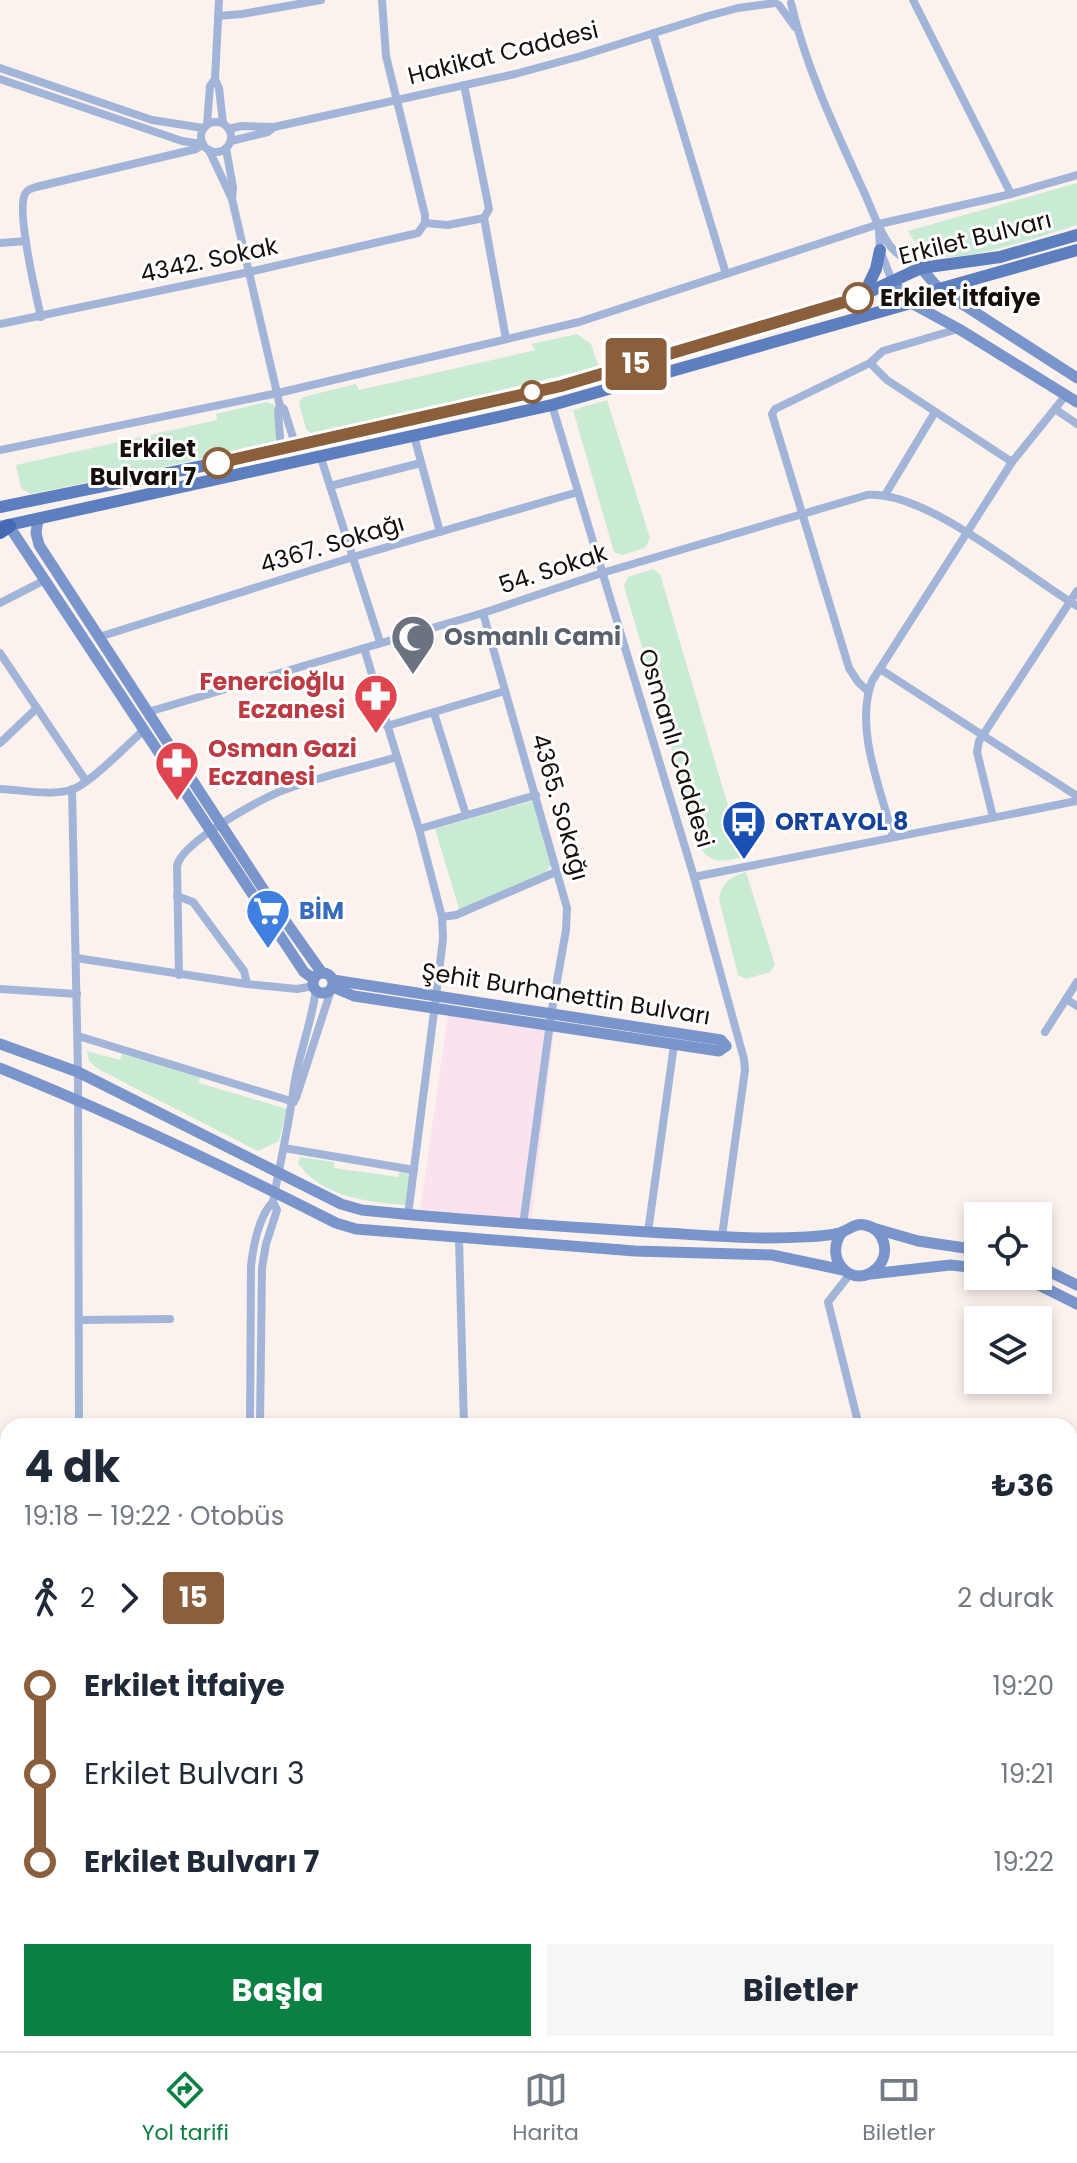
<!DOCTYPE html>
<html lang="tr">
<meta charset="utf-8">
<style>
body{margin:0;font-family:Poppins,sans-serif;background:#f6f6f7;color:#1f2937;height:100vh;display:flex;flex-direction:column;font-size:30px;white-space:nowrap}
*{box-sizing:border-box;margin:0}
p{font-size:26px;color:#747a83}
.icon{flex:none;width:44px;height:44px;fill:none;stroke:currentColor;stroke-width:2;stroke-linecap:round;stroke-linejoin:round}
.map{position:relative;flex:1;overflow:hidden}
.details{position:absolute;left:0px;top:1418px;width:1078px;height:634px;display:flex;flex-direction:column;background:#fff;border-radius:24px 24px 0 0;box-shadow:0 4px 12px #0003}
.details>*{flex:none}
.badge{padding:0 16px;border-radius:6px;font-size:28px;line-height:52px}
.buttons{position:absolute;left:964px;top:1202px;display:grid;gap:16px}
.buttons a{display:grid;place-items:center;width:88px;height:88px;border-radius:0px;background:#fff;box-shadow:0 4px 12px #0003;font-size:40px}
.map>.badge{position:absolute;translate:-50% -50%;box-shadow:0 0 0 4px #fff}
.legs{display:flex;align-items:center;gap:12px;height:88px;padding:0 24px;font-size:26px}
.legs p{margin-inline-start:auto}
.headline{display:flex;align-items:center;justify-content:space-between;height:136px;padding:0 24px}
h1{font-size:44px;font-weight:700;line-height:60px}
.primary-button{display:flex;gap:16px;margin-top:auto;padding:16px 24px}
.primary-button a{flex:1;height:92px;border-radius:0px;background:#0b8043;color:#fff;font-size:32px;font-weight:700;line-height:92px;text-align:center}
.primary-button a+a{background:#f6f6f7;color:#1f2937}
ul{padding:0 24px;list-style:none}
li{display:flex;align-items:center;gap:28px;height:88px;font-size:30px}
li i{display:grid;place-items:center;width:12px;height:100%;margin:0 10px;background:currentColor}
li i::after{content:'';width:20px;height:20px;margin:-10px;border:6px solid;border-radius:50%;background:#fff}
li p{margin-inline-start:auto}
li:first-child i{background:linear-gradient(#0000 50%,currentColor 0)}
li:last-child i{background:linear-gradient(currentColor 50%,#0000 0)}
.tab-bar{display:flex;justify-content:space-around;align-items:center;height:112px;border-top:2px solid #e0e1e3;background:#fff;font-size:22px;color:#747a83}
.tab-bar a{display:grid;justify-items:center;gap:4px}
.tab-bar .active{color:#0b8043}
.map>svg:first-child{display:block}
.education{fill:#fae2ef}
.green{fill:#c9ead3}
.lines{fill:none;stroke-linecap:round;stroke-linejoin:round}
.street{stroke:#a2b5d9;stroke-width:8}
.secondary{stroke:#7a95cb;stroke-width:11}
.primary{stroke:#5d7ebf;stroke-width:12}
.highway{stroke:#4569b4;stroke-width:14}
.line-1-casing{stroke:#fff;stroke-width:18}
.line-1{stroke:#8b5e3c;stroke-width:12}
.stop-1-dot{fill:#fff;stroke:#8b5e3c;stroke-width:4}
.labels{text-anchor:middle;stroke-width:6;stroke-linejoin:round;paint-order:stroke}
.street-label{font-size:24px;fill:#170f0c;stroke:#fff}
.stop-label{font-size:24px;font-weight:bold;fill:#170f0c;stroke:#fff;text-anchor:start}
.worship-label{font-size:24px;font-weight:bold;fill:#5b616d;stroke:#fff;text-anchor:start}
.health-label{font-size:24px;font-weight:bold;fill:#be3a42;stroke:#fff;text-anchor:end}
.transit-label{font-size:24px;font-weight:bold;fill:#164399;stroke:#fff;text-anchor:start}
.shop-label{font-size:24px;font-weight:bold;fill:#366cbe;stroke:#fff;text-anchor:start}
</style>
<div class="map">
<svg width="1077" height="2051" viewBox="0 0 1077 2051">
<rect width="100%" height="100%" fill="#fcf2ed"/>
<path class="education" d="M448,1014L554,1031L531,1220L420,1211Z"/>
<g class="green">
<path d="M1077,183V225C1047,234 955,267 929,254C919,249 914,241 908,231Z"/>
<path d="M577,334L591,344L599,367L312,435L306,429L299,402L303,397L356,384L359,390L536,350L531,344Z"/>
<path d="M607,400L650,538L645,548L622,555L614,552L573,410Z"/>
<path d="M267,402L277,406C279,420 285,437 270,445L31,494L21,488L16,465L217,420L216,414Z"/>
<path d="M653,569L660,574L743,857C726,861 713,865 701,849L624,586L628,577Z"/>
<path d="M539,799L557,859L544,873L460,912L435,829Z"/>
<path d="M746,872L775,965L770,972L746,979L738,975L719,899C721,884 731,876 746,872Z"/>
<path d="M87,1051L120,1060L122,1054L200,1076L199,1083L287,1109L279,1141L258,1151L98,1069L89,1061Z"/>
<path d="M300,1157L334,1162V1168L398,1177L400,1170L415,1172L407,1205C369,1203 320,1196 298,1163Z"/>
</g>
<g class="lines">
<g class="street">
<path d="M913,0L1011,194"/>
<path d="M791,3C806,68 836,131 864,192C872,209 879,232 891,247C899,256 910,263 921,268"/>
<path d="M779,5L795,27"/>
<path d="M218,16L242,14L321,0"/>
<path d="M653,33L726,274"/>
<path d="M0,68L152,120L203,128"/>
<path d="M0,79L182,141L202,144"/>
<path d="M215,79L219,88L223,123"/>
<circle cx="216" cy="137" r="15"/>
<path d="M207,124L210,86L215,79L219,0"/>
<path d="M229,129L241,126L274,127"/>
<path d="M231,141L268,132L274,127L515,74L581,56L708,16L738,8L775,3"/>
<path d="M226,149L233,187L232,199L280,406L284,409L296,447"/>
<path d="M209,150L232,199"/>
<path d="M484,218L506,339"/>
<path d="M425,223L448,225L484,218L489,209L464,85"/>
<path d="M879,229L880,250L892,281"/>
<path d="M0,243L26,241"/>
<path d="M41,317C36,295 16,211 25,194C28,189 30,189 36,187L196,149L203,144"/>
<path d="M0,324L249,272L418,233L425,223V215L386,56L382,0"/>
<path d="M958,329L883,351L870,363L887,380L1012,462"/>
<path d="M552,405L694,877L744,1059L745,1070L722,1236"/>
<path d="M280,406L278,411L281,450"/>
<path d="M1055,409L1077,424"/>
<path d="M414,436L440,532"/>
<path d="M0,450L278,393L579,322L879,224L1011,194L1077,175"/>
<path d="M321,458L380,642"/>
<path d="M330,486L421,463"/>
<path d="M885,495L935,412"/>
<path d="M0,603L45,580"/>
<path d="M483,613L567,908L566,930L551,1015L523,1225"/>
<path d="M99,637L353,557L578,492"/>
<path d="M364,648L419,829L442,917L443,939L436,996L408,1215"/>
<path d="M0,653L86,781"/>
<path d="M880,669L1077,796"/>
<path d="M868,691L858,682L849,668L772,414L775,409L870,363"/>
<path d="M148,712L483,613L602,573L867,495C926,490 1025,575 1077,606"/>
<path d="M434,713L466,815"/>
<path d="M387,726L505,691"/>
<path d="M0,743L37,708"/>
<path d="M0,789C22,790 50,796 71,790C90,784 128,744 145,729"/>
<path d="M72,789L78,1072L79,1426"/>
<path d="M993,817L977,752L979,741L1077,591"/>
<path d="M419,829L536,795"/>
<path d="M893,837C881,789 854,729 872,681L1012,462L1066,395"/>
<path d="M694,877L1077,801"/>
<path d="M177,896L193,902L244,971L247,984"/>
<path d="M442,917L456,915L558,871"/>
<path d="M76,958L247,984L297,989L314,986"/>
<path d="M179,975L177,866C181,843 261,798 284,790C321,776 360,768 397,757"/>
<path d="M0,989L77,994"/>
<path d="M1066,999L1077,1006"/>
<path d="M1045,1032L1077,982"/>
<path d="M78,1036L294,1102"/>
<path d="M296,1098L331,990"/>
<path d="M284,1148L414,1170"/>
<path d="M648,1232L674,1045"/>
<path d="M459,1238L464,1426H467"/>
<path d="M850,1274L828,1302L859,1426"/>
<path d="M79,1320L170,1319"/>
<path d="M250,1426L251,1266C253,1247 259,1215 273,1202"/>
<path d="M260,1426L262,1268L266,1244L277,1210L273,1202C280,1163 289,1125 294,1086C299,1053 312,1022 316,989"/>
</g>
<g class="secondary">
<path d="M921,268L939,289L1077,378"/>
<path d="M892,281L911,303L959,329L1077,402"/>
<path d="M38,519L36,533L39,545L269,898L322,973"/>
<path d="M9,526L304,972L314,979"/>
<circle cx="323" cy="983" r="10"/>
<path d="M333,980L721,1040L726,1046"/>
<path d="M333,987L354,996L719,1051L726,1046"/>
<path d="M0,1044L78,1072L341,1204L362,1210C457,1220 552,1226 648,1232C688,1234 729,1238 770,1238C783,1238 831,1237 842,1232C850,1229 855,1223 865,1225C885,1229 891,1254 877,1268C854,1291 822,1260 842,1232"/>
<path d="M0,1068C115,1114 226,1167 336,1223L356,1229L635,1251L772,1255L843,1270"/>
<path d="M873,1228L918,1241L978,1250"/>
<path d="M1038,1266L1077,1285"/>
<path d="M871,1274L950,1265L978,1268"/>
<path d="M1015,1276L1031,1281L1077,1304"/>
</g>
<g class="primary">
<path d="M864,294L876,269L880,250"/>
<path d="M0,507L296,447L561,386L856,298L921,268L1000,257L1077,235"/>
<path d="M0,527L552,405L911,303L939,289L1077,250"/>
</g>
<path class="highway" d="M0,532L9,526"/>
</g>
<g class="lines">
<g class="line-1-casing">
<path id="line-1" d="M218,463L561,386L858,298"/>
</g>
<use href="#line-1" class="line-1"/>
</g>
<defs>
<g id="mosque-pin" transform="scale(2.3)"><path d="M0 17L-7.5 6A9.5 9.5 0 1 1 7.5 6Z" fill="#6b7280" stroke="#fff"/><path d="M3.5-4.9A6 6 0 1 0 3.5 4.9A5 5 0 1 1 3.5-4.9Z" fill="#fff"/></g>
<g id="pharmacy-pin" transform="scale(2.3)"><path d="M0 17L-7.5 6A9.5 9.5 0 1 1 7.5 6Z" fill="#e0444e" stroke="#fff"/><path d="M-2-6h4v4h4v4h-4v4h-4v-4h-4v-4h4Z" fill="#fff"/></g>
<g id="bus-pin" transform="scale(2.3)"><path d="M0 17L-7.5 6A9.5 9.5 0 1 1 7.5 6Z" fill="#1a4fb4" stroke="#fff"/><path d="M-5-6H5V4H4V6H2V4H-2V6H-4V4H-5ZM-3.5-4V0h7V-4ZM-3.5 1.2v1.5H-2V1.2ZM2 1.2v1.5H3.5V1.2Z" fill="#fff"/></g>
<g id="supermarket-pin" transform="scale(2.3)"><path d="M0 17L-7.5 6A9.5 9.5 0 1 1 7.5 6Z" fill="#3f7fe0" stroke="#fff"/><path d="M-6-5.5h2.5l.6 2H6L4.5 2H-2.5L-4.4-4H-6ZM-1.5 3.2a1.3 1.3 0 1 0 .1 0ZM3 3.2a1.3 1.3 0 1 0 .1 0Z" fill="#fff"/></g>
</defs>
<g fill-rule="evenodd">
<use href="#mosque-pin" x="413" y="637"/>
<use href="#pharmacy-pin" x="376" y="696"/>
<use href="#pharmacy-pin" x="177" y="763"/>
<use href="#bus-pin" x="744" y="822"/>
<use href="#supermarket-pin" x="268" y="911"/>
</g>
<g class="stop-1-dot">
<circle cx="858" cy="298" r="14"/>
<circle cx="532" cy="392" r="10"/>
<circle cx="218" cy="463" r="14"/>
</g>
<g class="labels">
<g class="street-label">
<text transform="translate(503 53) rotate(-14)" y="8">Hakikat Caddesi</text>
<text transform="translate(975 238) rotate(-14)" y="8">Erkilet Bulvarı</text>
<text transform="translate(209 260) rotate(-12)" y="8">4342. Sokak</text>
<text transform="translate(332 544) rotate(-17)" y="8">4367. Sokağı</text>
<text transform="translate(553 569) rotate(-18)" y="8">54. Sokak</text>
<text transform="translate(676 748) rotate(73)" y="8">Osmanlı Caddesi</text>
<text transform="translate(560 807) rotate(74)" y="8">4365. Sokağı</text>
<text transform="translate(566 994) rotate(9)" y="8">Şehit Burhanettin Bulvarı</text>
</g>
<g class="stop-label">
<text x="880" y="306">Erkilet İtfaiye</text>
<text x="196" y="457" text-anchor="end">Erkilet<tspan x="196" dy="28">Bulvarı 7</tspan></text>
</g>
<g class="worship-label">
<text x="444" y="645">Osmanlı Cami</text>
</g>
<g class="health-label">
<text x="345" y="690">Fenercioğlu<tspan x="345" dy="28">Eczanesi</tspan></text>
<text x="208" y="757" text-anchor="start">Osman Gazi<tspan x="208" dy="28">Eczanesi</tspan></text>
</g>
<g class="transit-label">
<text x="775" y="830">ORTAYOL 8</text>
</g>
<g class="shop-label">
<text x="299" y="919">BİM</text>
</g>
</g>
</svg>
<div class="buttons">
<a><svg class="icon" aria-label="locate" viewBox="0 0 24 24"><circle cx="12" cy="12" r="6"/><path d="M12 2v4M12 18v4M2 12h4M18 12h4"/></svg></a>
<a><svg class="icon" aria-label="layers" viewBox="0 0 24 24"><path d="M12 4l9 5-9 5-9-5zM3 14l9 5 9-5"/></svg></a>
</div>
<b class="badge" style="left:636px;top:364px;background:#8b5e3c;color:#fff">15</b>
<section class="details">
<div class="headline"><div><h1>4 dk</h1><p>19:18 – 19:22 · Otobüs</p></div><b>₺36</b></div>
<div class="legs"><svg class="icon" aria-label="walk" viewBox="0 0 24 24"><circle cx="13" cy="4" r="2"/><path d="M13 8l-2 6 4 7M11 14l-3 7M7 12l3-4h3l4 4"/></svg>2<svg class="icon" aria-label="forward" viewBox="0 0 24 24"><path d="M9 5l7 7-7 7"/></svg><b class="badge" style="background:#8b5e3c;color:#fff">15</b><p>2 durak</p></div>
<ul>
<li><i style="color:#8b5e3c"></i><b>Erkilet İtfaiye</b><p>19:20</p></li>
<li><i style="color:#8b5e3c"></i><span>Erkilet Bulvarı 3</span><p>19:21</p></li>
<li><i style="color:#8b5e3c"></i><b>Erkilet Bulvarı 7</b><p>19:22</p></li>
</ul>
<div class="primary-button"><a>Başla</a><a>Biletler</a></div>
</section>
</div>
<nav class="tab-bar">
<a class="active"><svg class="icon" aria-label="directions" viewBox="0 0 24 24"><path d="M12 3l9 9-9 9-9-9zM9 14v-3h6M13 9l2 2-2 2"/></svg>Yol tarifi</a>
<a><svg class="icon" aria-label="map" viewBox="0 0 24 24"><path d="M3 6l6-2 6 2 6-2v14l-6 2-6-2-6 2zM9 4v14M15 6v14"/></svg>Harita</a>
<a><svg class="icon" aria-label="tickets" viewBox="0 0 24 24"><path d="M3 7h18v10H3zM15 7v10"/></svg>Biletler</a>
</nav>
